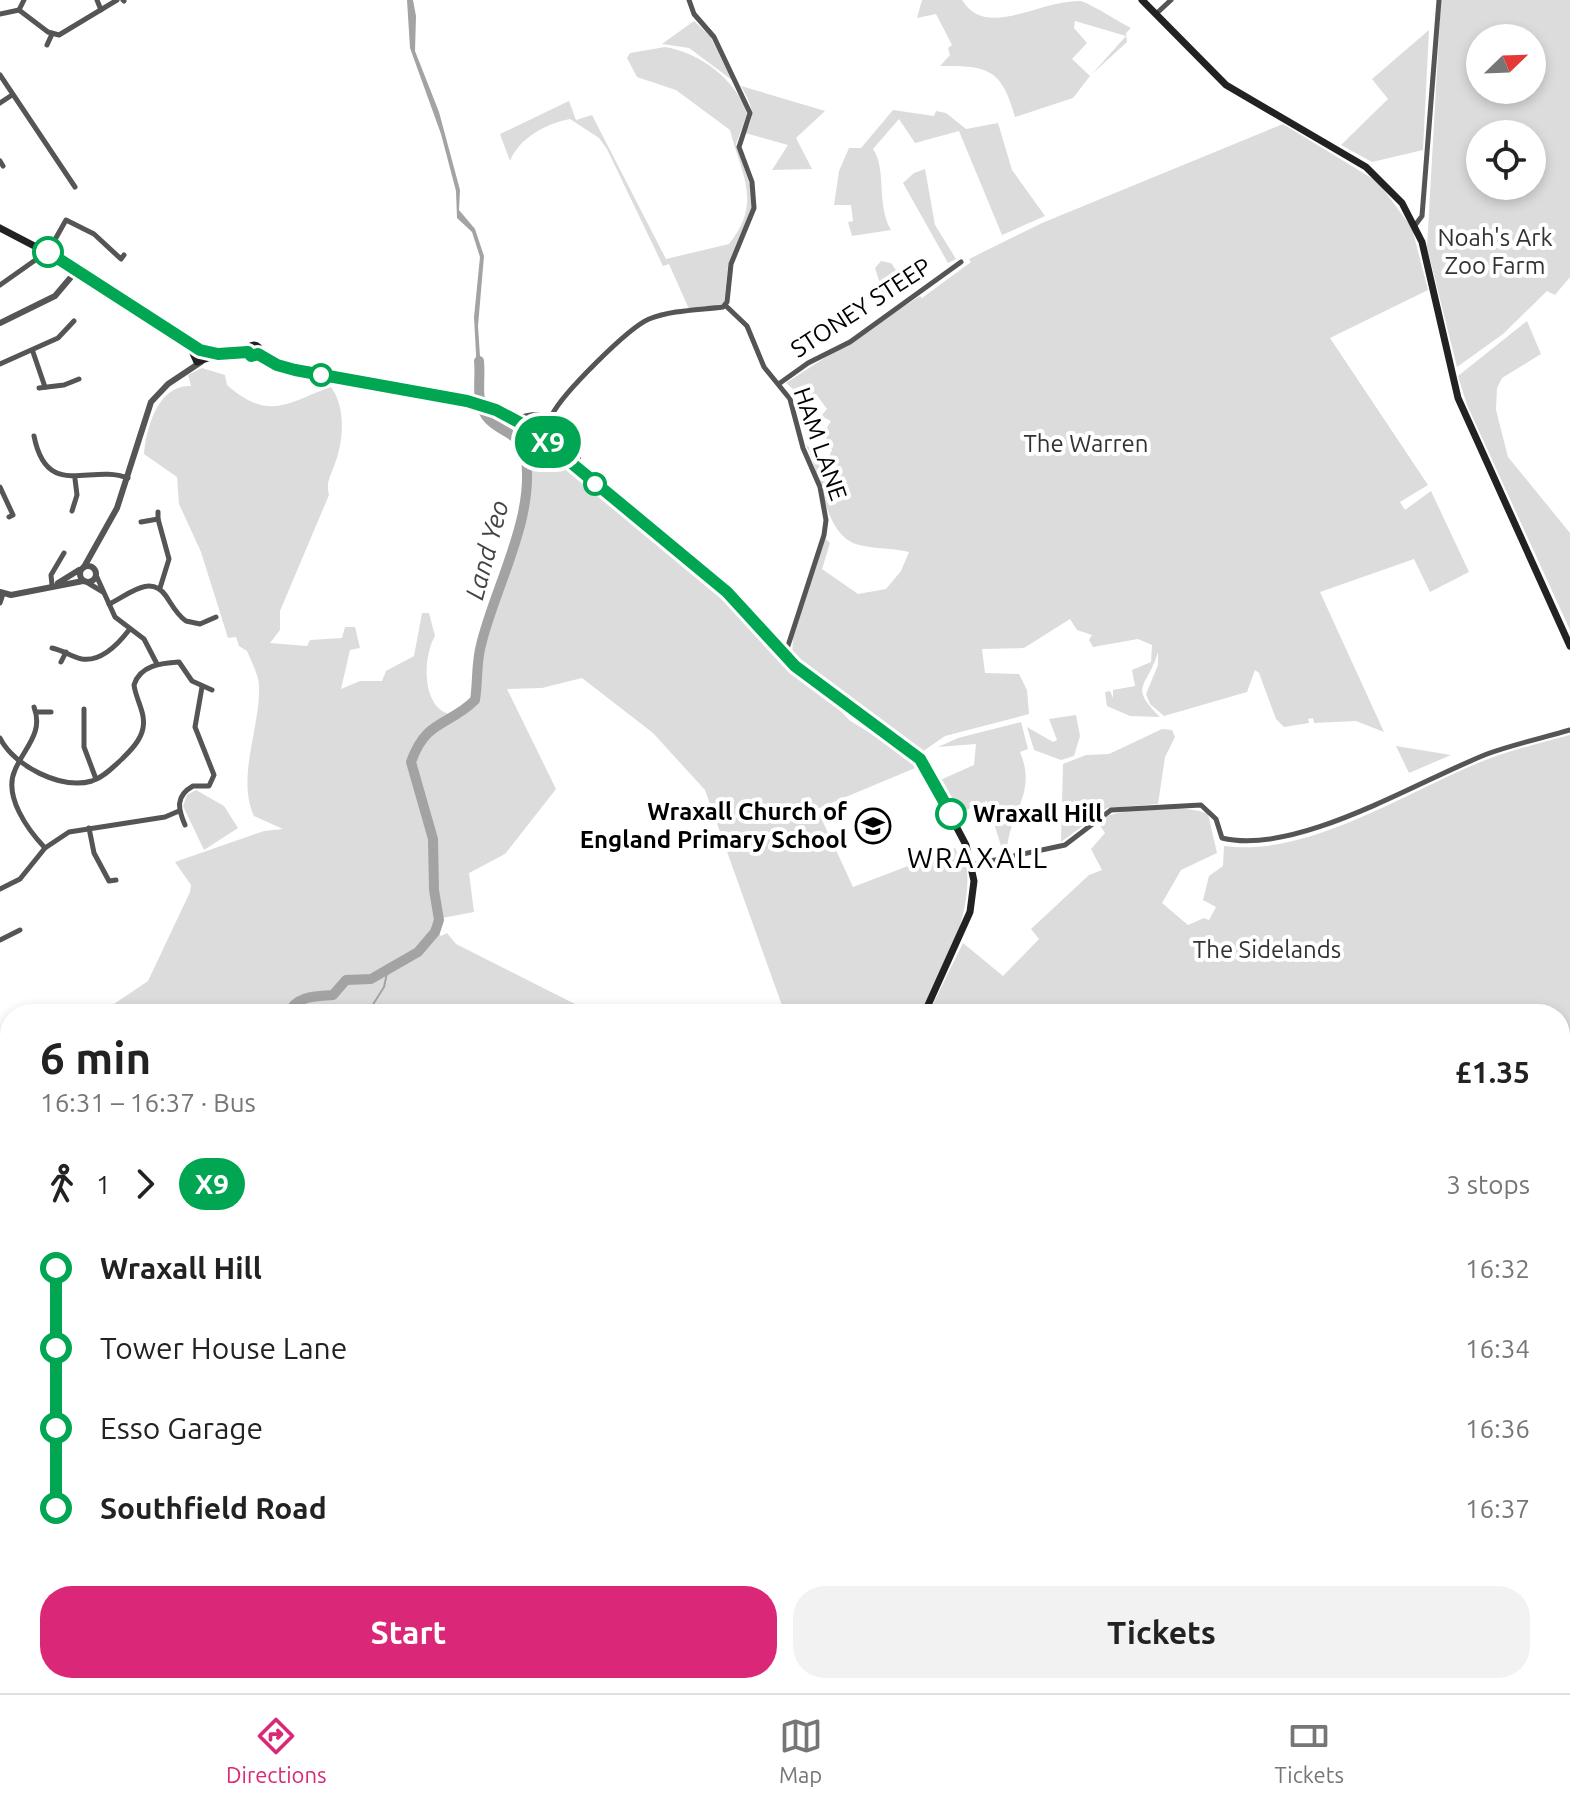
<!DOCTYPE html>
<meta charset="utf-8">
<style>
body{margin:0;font-family:Ubuntu,sans-serif;background:#f2f2f2;color:#222;height:100vh;display:flex;flex-direction:column;font-size:30px;white-space:nowrap}
*{box-sizing:border-box;margin:0}
p{font-size:26px;color:#767676}
.icon{flex:none;width:44px;height:44px;fill:none;stroke:currentColor;stroke-width:2;stroke-linecap:round;stroke-linejoin:round}
.map{position:relative;flex:1;overflow:hidden}
.drawer{position:absolute;left:0px;top:1004px;width:1570px;height:690px;display:flex;flex-direction:column;background:#fff;border-radius:32px 32px 0 0;box-shadow:0 4px 12px #0003}
.drawer>*{flex:none}
.badge{padding:0 16px;border-radius:26px;font-size:28px;line-height:52px}
.needle{width:52px;rotate:67deg}
.buttons{position:absolute;left:1466px;top:24px;display:grid;gap:16px}
.buttons a{display:grid;place-items:center;width:80px;height:80px;border-radius:50%;background:#fff;box-shadow:0 4px 12px #0003;font-size:40px}
.map>.badge{position:absolute;translate:-50% -50%;box-shadow:0 0 0 4px #fff}
.legs{display:flex;align-items:center;gap:12px;height:88px;padding:0 40px;font-size:26px}
.legs p{margin-inline-start:auto}
.overview{display:flex;align-items:center;justify-content:space-between;height:136px;padding:0 40px}
h1{font-size:44px;font-weight:700;line-height:60px}
.cta{display:flex;gap:16px;margin-top:auto;padding:16px 40px}
.cta a{flex:1;height:92px;border-radius:32px;background:#db2777;color:#fff;font-size:32px;font-weight:700;line-height:92px;text-align:center}
.cta a+a{background:#f2f2f2;color:#222}
ul{padding:0 40px;list-style:none}
li{display:flex;align-items:center;gap:28px;height:80px;font-size:30px}
li i{display:grid;place-items:center;width:12px;height:100%;margin:0 10px;background:currentColor}
li i::after{content:'';width:20px;height:20px;margin:-10px;border:6px solid;border-radius:50%;background:#fff}
li p{margin-inline-start:auto}
li:first-child i{background:linear-gradient(#0000 50%,currentColor 0)}
li:last-child i{background:linear-gradient(currentColor 50%,#0000 0)}
.tabs{display:flex;justify-content:space-around;align-items:center;height:112px;border-top:2px solid #e0e0e0;background:#fff;font-size:22px;color:#767676}
.tabs a{display:grid;justify-items:center;gap:4px}
.tabs .on{color:#db2777}
.map>svg:first-child{display:block}
.green{fill:#dcdcdc;fill-rule:evenodd}
.water{fill:#a3a3a3}
.lines{fill:none;stroke-linecap:round;stroke-linejoin:round}
.stream{stroke:#a3a3a3;stroke-width:2}
.river{stroke:#a3a3a3;stroke-width:10}
.minor{stroke:#555;stroke-width:5}
.tertiary{stroke:#555;stroke-width:6}
.secondary{stroke:#222;stroke-width:7}
.line-1-casing{stroke:#fff;stroke-width:18}
.line-1{stroke:#00a651;stroke-width:12}
.stop-1-dot{fill:#fff;stroke:#00a651;stroke-width:4}
.labels{text-anchor:middle;stroke-width:8;stroke-linejoin:round;paint-order:stroke}
.park-label{font-size:24px;fill:#333;stroke:#fff}
.street-label{font-size:24px;fill:#000;stroke:#fff}
.poi-label{font-size:24px;font-weight:bold;fill:#000;stroke:#fff;text-anchor:end}
.stop-label{font-size:24px;font-weight:bold;fill:#000;stroke:#fff;text-anchor:start}
.water-label{font-size:26px;font-style:italic;fill:#444;stroke:#fff}
.quarter-label{font-size:28px;letter-spacing:2px;fill:#000;stroke:#fff}
</style>
<div class="map">
<svg width="1570" height="1693" viewBox="0 0 1570 1693">
<rect width="100%" height="100%" fill="#fff"/>
<g class="green">
<path d="M922,0H962C987,40 1038,0 1081,1C1097,7 1115,20 1131,28L1126,33L1127,42L1092,74L1126,36L1075,21L1074,28L1087,43L1072,59L1090,76L1073,98L1015,117C1002,69 988,65 940,66L950,55L948,48L952,45L936,14L917,18Z"/>
<path d="M1441,0H1570V277L1555,295L1547,291L1503,334L1457,367L1427,247ZM1480,38H1532V90H1480ZM1480,134H1532V186H1480Z"/>
<path d="M694,21L710,36L732,80L689,48L662,44Z"/>
<path d="M1429,30L1423,150L1372,162L1341,145L1388,99L1372,79Z"/>
<path d="M665,47C699,52 737,80 747,114L736,144L752,191V212L728,266L724,304L689,309L669,264L663,266L607,149L599,138L570,119C547,123 519,138 510,161L500,134L569,101L576,120L592,115L666,259L729,244C763,202 741,174 730,130L676,90L637,77L627,58L630,53Z"/>
<path d="M741,86L825,111L796,138L812,169L772,170L788,145L745,133C757,114 751,104 741,86Z"/>
<path d="M893,110L934,116L936,111L946,113L966,129L998,123L1012,170L1045,216L1002,235L959,131L915,143L899,119L873,149C887,169 876,205 891,230L852,236L848,222L853,221L851,205H834L839,171L849,148H861Z"/>
<path d="M1283,124L1378,182L1412,228L1428,290L1330,338L1428,485L1400,502L1405,510L1431,491L1469,572L1430,592L1414,559L1320,592L1384,732L1356,721L1314,723L1313,718L1308,719L1309,723L1284,727L1276,719L1259,673L1255,670L1247,692L1164,716L1150,704L1146,694L1158,665V652C1147,689 1128,685 1160,717L1130,716L1107,706L1105,692L1110,691L1113,698V690L1135,686L1132,670L1151,662L1152,645L1138,639L1093,647L1089,640L1092,635L1077,630L1070,619L1024,648L982,649L985,673L1019,674L1027,690L1029,714L945,736L922,752L905,745L792,655L793,638L825,538L830,543L822,569L858,594L886,589L901,571L909,552C893,548 875,549 859,545C823,536 822,475 806,445L828,459L832,450L826,437L820,439L831,421L821,416L827,409L816,394L804,399L786,383L920,296L922,298L971,262L969,259L1042,223Z"/>
<path d="M925,169L935,225L956,259L948,263L903,183L914,173Z"/>
<path d="M881,261L891,263C901,275 905,290 890,300L884,299L879,292L882,290L875,268Z"/>
<path d="M1527,321L1541,354L1502,378L1497,388L1496,410L1508,457L1570,533V630L1467,405L1458,376Z"/>
<path d="M202,368L225,375L227,385C270,423 290,401 331,387C346,407 344,442 334,466C330,478 326,481 329,495L280,611V630L270,643L307,646L310,640L342,638L345,627H355L360,648L350,650L341,689L360,681H382L386,671L414,656L422,613H429L435,636C423,656 421,706 449,714L435,722L409,751L449,716L470,707L476,698L480,654L504,587L525,499L524,456L518,433L559,459L591,490L632,517L696,570V576H704L742,612L789,666L831,700L849,720L914,760L920,766L817,809L853,887L955,848L957,852L963,849C980,906 944,965 921,1014H785L705,790L653,733L582,678L542,688L507,689L556,789L505,854L469,873L474,912L442,918L438,933L441,936L447,933L456,944L587,1010L621,1014H99L148,981L190,892L191,885L175,862L264,831L283,829L254,816C236,777 261,725 259,686C259,675 251,661 247,651L239,646L236,637L228,638L201,552L179,504L177,477L144,454C146,429 158,384 191,386L188,375Z"/>
<path d="M1076,715L1080,736L1074,756L1061,760L1034,750L1027,727L1053,742L1057,740L1049,719Z"/>
<path d="M1021,722L1028,749L1020,752C1037,793 1011,809 1007,848L1002,849L987,801L955,815L938,781L974,765L976,744L938,747L958,738Z"/>
<path d="M1162,729L1172,730L1175,737L1165,757L1158,804L1107,808L1061,842L1063,764L1086,755L1109,754Z"/>
<path d="M1570,735V1034L1560,1038V1014H928L963,943L1003,976L1039,939L1031,929L1089,875L1102,870L1091,849L1105,833L1097,821C1118,807 1186,804 1208,814L1217,853L1181,870L1162,903L1188,925L1204,918L1209,920L1216,907L1203,900L1209,876L1223,866L1224,846C1305,857 1398,797 1471,766C1503,752 1536,744 1570,735Z"/>
<path d="M1396,746L1451,755L1409,773Z"/>
<path d="M196,790L224,806L238,828L204,850L183,806L187,795Z"/>
<path d="M555,1684H597L606,1693H502Z"/>
<path d="M950,1684H1524L1526,1693H942Z"/>
</g>
<path class="water" d="M407,0H413L416,16L415,51L439,112L460,190L459,210L475,229L484,256L478,326L481,372H477L474,317L480,257L472,232L457,218L456,191L441,134L410,48Z"/>
<g class="lines">
<g class="stream">
<path d="M367,1014L384,987L388,968"/>
<path d="M290,1684L294,1693"/>
</g>
<g class="river">
<path d="M288,1014C296,996 314,996 333,995L346,980L371,979L418,952L435,932L439,920L434,890L433,839L411,762C426,719 449,726 475,700C478,682 476,663 481,645C495,586 537,515 525,453C520,432 497,432 486,416C475,400 481,379 479,361"/>
<path d="M0,1311C7,1297 5,1286 10,1272"/>
<path d="M0,1664L10,1678"/>
<path d="M14,1684L21,1693"/>
</g>
<g class="minor">
<path d="M97,0L101,10"/>
<path d="M123,0L124,1"/>
<path d="M19,10L48,32L59,35L117,0"/>
<path d="M1157,13L1171,0"/>
<path d="M0,14L19,10L24,0"/>
<path d="M47,45L52,34"/>
<path d="M0,75L75,187"/>
<path d="M0,103L12,95"/>
<path d="M0,161L3,166"/>
<path d="M1416,224L1422,216L1439,0"/>
<path d="M48,252L66,220L94,234L121,259L124,255"/>
<path d="M0,285L34,261"/>
<path d="M725,305L747,326L764,367L790,399L803,448L820,487L826,520L824,535L785,655"/>
<path d="M33,352L45,387"/>
<path d="M0,364L58,338L74,321"/>
<path d="M780,383L808,363L850,342L961,262"/>
<path d="M39,388L64,385L79,379"/>
<path d="M552,415C562,394 628,328 649,319C672,310 699,310 723,307L727,302L731,264L754,208L752,182L739,147L750,113L714,37L694,14L689,0"/>
<path d="M515,419C553,404 583,427 578,468"/>
<path d="M34,436C47,501 90,463 128,478"/>
<path d="M0,487L13,515L9,517"/>
<path d="M72,511L77,495L75,479"/>
<path d="M158,519L169,559L160,588"/>
<path d="M141,522L158,519V512"/>
<path d="M96,575L115,617L144,639L157,664"/>
<path d="M88,583L103,592"/>
<path d="M52,585L51,575L64,553"/>
<path d="M0,603L3,594"/>
<path d="M109,604C127,596 150,573 166,596C172,605 177,615 186,621L200,624L216,617"/>
<path d="M52,648C62,650 72,657 82,659C101,662 119,643 129,630"/>
<path d="M61,662L66,652"/>
<path d="M34,707C44,733 24,748 15,770C3,796 28,830 45,848"/>
<path d="M84,709V747L96,779"/>
<path d="M36,712H51"/>
<path d="M0,738C14,766 61,790 92,781C104,777 113,767 122,759C131,750 141,740 143,728C146,713 136,700 134,685C140,665 162,663 179,662L192,681L212,690"/>
<path d="M185,825C178,809 175,796 193,786H209L214,775L195,727L202,687"/>
<path d="M89,828L94,853L109,881L116,880"/>
<path d="M972,865L1065,845L1111,810L1201,805L1216,819L1222,838C1296,856 1416,782 1487,754C1514,744 1543,738 1570,730"/>
<path d="M0,889L20,879L45,848L69,832L165,817L179,811"/>
<path d="M0,940L20,930"/>
</g>
<g class="tertiary">
<path d="M0,323L55,296L77,270"/>
<circle cx="88" cy="574" r="8"/>
<path d="M84,567L117,508L151,402L168,384L201,362"/>
<path d="M58,583L79,570"/>
<path d="M0,592L11,595L83,581"/>
</g>
<g class="secondary">
<path d="M1142,0L1226,85L1366,167L1402,203L1422,242L1458,398L1570,646"/>
<path d="M0,228L86,273L97,284L200,350L218,354L248,352"/>
<path d="M188,342L197,362L216,355"/>
<circle cx="254" cy="351" r="6"/>
<path d="M258,354L277,365L295,370L467,401L496,410L528,427L727,592L795,666L921,760L966,845L974,881L970,912L924,1014"/>
<path d="M648,1693L652,1684"/>
</g>
</g>
<g class="lines">
<g class="line-1-casing">
<path id="line-1" d="M48,252L200,350L218,354L248,352L251,356L258,354L277,365L295,370L467,401L496,410L528,427L727,592L795,666L920,759L951,814"/>
</g>
<use href="#line-1" class="line-1"/>
</g>
<defs>
<g id="school-ring" transform="scale(1.8)"><circle r="9.5" fill="#fff" stroke="#000" stroke-width="1.5"/><path d="M0-5L7-2L0 1L-7-2ZM-4 1L0 2.5L4 1V4Q0 6-4 4Z" fill="#000"/></g>
</defs>
<g fill-rule="evenodd">
<use href="#school-ring" x="873" y="826"/>
</g>
<g class="stop-1-dot">
<circle cx="48" cy="252" r="14"/>
<circle cx="321" cy="375" r="10"/>
<circle cx="595" cy="484" r="10"/>
<circle cx="951" cy="814" r="14"/>
</g>
<g class="labels">
<g class="park-label">
<text x="1495" y="246">Noah's Ark<tspan x="1495" dy="28">Zoo Farm</tspan></text>
<text x="1086" y="452">The Warren</text>
<text x="1267" y="958">The Sidelands</text>
</g>
<g class="street-label">
<text transform="translate(861 308) rotate(-33)" y="8">STONEY STEEP</text>
<text transform="translate(820 444) rotate(71)" y="8">HAM LANE</text>
</g>
<g class="poi-label">
<text x="847" y="820">Wraxall Church of<tspan x="847" dy="28">England Primary School</tspan></text>
</g>
<g class="stop-label">
<text x="973" y="822">Wraxall Hill</text>
</g>
<g class="water-label">
<text transform="translate(487 550) rotate(-75)" y="9">Land Yeo</text>
</g>
<g class="quarter-label">
<text x="978" y="868">WRAXALL</text>
</g>
</g>
</svg>
<div class="buttons">
<a><svg class="needle" viewBox="-14 -14 28 28"><path d="M0-13l5 13h-10z" fill="#e53935"/><path d="M0 13l5-13h-10z" fill="#767676"/></svg></a>
<a><svg class="icon" aria-label="locate" viewBox="0 0 24 24"><circle cx="12" cy="12" r="6"/><path d="M12 2v4M12 18v4M2 12h4M18 12h4"/></svg></a>
</div>
<b class="badge" style="left:548px;top:442px;background:#00a651;color:#fff">X9</b>
<section class="drawer">
<div class="overview"><div><h1>6 min</h1><p>16:31 – 16:37 · Bus</p></div><b>£1.35</b></div>
<div class="legs"><svg class="icon" aria-label="walk" viewBox="0 0 24 24"><circle cx="13" cy="4" r="2"/><path d="M13 8l-2 6 4 7M11 14l-3 7M7 12l3-4h3l4 4"/></svg>1<svg class="icon" aria-label="forward" viewBox="0 0 24 24"><path d="M9 5l7 7-7 7"/></svg><b class="badge" style="background:#00a651;color:#fff">X9</b><p>3 stops</p></div>
<ul>
<li><i style="color:#00a651"></i><b>Wraxall Hill</b><p>16:32</p></li>
<li><i style="color:#00a651"></i><span>Tower House Lane</span><p>16:34</p></li>
<li><i style="color:#00a651"></i><span>Esso Garage</span><p>16:36</p></li>
<li><i style="color:#00a651"></i><b>Southfield Road</b><p>16:37</p></li>
</ul>
<div class="cta"><a>Start</a><a>Tickets</a></div>
</section>
</div>
<nav class="tabs">
<a class="on"><svg class="icon" aria-label="directions" viewBox="0 0 24 24"><path d="M12 3l9 9-9 9-9-9zM9 14v-3h6M13 9l2 2-2 2"/></svg>Directions</a>
<a><svg class="icon" aria-label="map" viewBox="0 0 24 24"><path d="M3 6l6-2 6 2 6-2v14l-6 2-6-2-6 2zM9 4v14M15 6v14"/></svg>Map</a>
<a><svg class="icon" aria-label="tickets" viewBox="0 0 24 24"><path d="M3 7h18v10H3zM15 7v10"/></svg>Tickets</a>
</nav>
